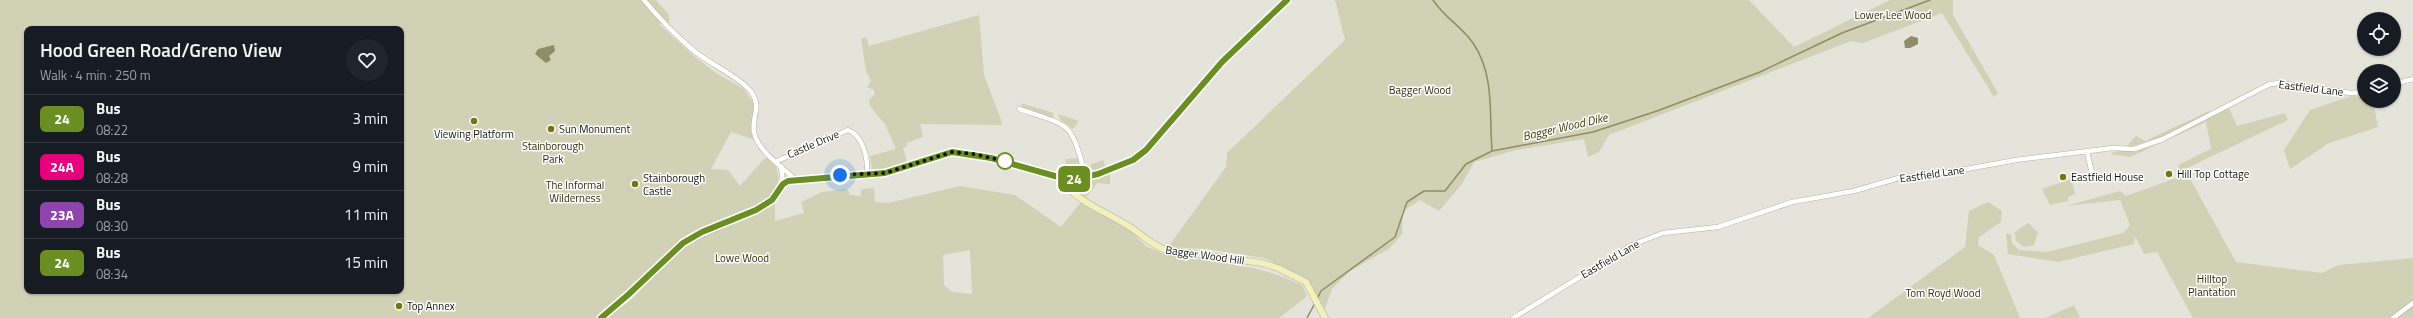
<!DOCTYPE html>
<meta charset="utf-8">
<style>
body{margin:0;font-family:"Titillium Web",sans-serif;background:#20242c;color:#f1f3f6;height:100vh;display:flex;flex-direction:column;font-size:15px;white-space:nowrap}
*{box-sizing:border-box;margin:0}
p{font-size:13px;color:#9ea1a6}
.icon{flex:none;width:22px;height:22px;fill:none;stroke:currentColor;stroke-width:2;stroke-linecap:round;stroke-linejoin:round}
.map{position:relative;flex:1;overflow:hidden}
.details{position:absolute;left:24px;top:26px;width:380px;height:268px;display:flex;flex-direction:column;background:#171b24;border-radius:8px;box-shadow:0 1px 3px #0004}
.details>*{flex:none}
.badge{padding:0 8px;border-radius:6px;font-size:14px;line-height:26px}
.tools{position:absolute;left:2357px;top:12px;display:grid;gap:8px}
.tools a{display:grid;place-items:center;width:44px;height:44px;border-radius:50%;background:#171b24;box-shadow:0 1px 3px #0004;font-size:20px}
.you{position:absolute;width:20px;height:20px;margin:-10px;border:3px solid #fff;border-radius:50%;background:#1a73e8;box-shadow:0 0 0 6px #1a73e833}
.map>.badge{position:absolute;translate:-50% -50%;box-shadow:0 0 0 2px #fff}
.round{display:grid;place-items:center;flex:none;width:42px;height:42px;border-radius:21px;background:#20242c}
.overview{display:flex;align-items:center;justify-content:space-between;height:68px;padding:0 16px}
h1{font-size:19px;font-weight:600;line-height:30px}
ul{padding:0;list-style:none}
li{display:flex;align-items:center;gap:12px;height:48px;padding:0 16px;border-top:1px solid #363941}
li div{flex:1}
li b{display:block;font-size:15px}
li em{font-style:normal}
li .badge{min-width:44px;font-weight:700;text-align:center}
.map>svg:first-child{display:block}
.green{fill:#d1d1b6;fill-rule:evenodd}
.water{fill:#8e8d65}
.lines{fill:none;stroke-linecap:round;stroke-linejoin:round}
.stream{stroke:#8e8d65;stroke-width:1.5}
.street-casing{stroke:#b0b0a6;stroke-width:5.5}
.secondary-casing{stroke:#b0b0a6;stroke-width:7}
.street{stroke:#fff;stroke-width:4.5}
.secondary{stroke:#f3f0bc;stroke-width:6}
.line-casing{stroke:#fff;stroke-width:9}
.line{stroke:#6b8e23;stroke-width:6}
.walk{stroke:#12120f;stroke-width:4;stroke-dasharray:0 7.2}
.poi-dot{fill:#777214;stroke:#fffffe;stroke-width:1.5}
.stop-dot{fill:#fff;stroke:#6b8e23;stroke-width:2}
.labels{text-anchor:middle;stroke-width:3;stroke-linejoin:round;paint-order:stroke}
.park-label{font-size:11px;fill:#2f2d0b;stroke:#fffffe}
.street-label{font-size:11px;fill:#12120f;stroke:#fffffe}
.poi-label{font-size:11px;fill:#12120f;stroke:#fffffe;text-anchor:start}
.water-label{font-size:12px;font-style:italic;fill:#403e0a;stroke:#fffffe}
</style>
<div class="map">
<svg width="2413" height="318" viewBox="0 0 2413 318">
<rect width="100%" height="100%" fill="#e4e4da"/>
<g class="green">
<path d="M0,0H656L669,15V23L659,24L694,56L716,73L744,89L753,103L754,113L751,132L755,140L731,132L711,169L728,170L740,186L763,160L768,157L776,167L778,175V185L771,196L754,209L681,240L627,293L595,318H0ZM27,29H401V291H27Z"/>
<path d="M1335,0H1749L1794,47L1890,0H1953V15L1998,93L1994,97L1942,13L1863,43L1851,41L1609,135L1599,152L1588,157L1584,139L1516,150L1474,162L1462,184L1439,211L1420,200L1403,211L1402,234L1390,248L1350,271L1332,289L1325,309L1308,280L1264,258L1207,249L1168,247L1226,167L1227,153L1345,40Z"/>
<path d="M979,15L984,75L1003,125L920,124L923,137L906,143L907,146L903,148L907,163L883,170H872L870,156L896,149L885,124L870,106L869,100L875,94L874,90L867,87L871,81L866,71L861,39L866,37L869,46Z"/>
<path d="M2351,96L2364,97V101H2373L2378,127L2329,143L2290,169L2284,150L2310,110Z"/>
<path d="M1021,103L1054,113L1053,118L1022,108Z"/>
<path d="M2229,108L2237,126L2285,113L2288,120L2187,168L2189,177L2236,262L2322,273L2339,265L2413,258V318H2193L2157,252L2144,254L2135,236L2134,244L2058,262L2008,254L2006,234H2011L2012,243L2019,250L2047,252L2123,233L2130,225L2120,200L2066,206L2120,191L2126,196L2182,176L2178,165L2211,149L2206,122L2130,157L2110,154L2125,148L2136,136L2145,141L2209,111V118Z"/>
<path d="M1058,114L1079,121L1073,129L1060,120Z"/>
<path d="M1078,158L1080,173L1078,175H1065L1066,159Z"/>
<path d="M1103,160L1106,168L1093,172L1087,170V166Z"/>
<path d="M1110,171V184L1097,183L1086,198L1067,182Z"/>
<path d="M2071,179L2075,194L2068,197V201L2050,205L2042,189Z"/>
<path d="M960,186L1015,195L1061,227L1082,201L1133,233L1147,247L1165,254L1253,268L1278,275L1302,285L1307,296L1279,318H606L631,300L680,249L700,236L752,216L775,204V221L804,213L801,202L822,192L848,189L850,195L861,196V189L874,188L875,202L888,203ZM970,250L972,294L952,292L944,285L943,255Z"/>
<path d="M1988,202L2002,211L2001,222L1979,237L1978,245L1994,255L2020,318H1868L1965,247L1969,211Z"/>
<path d="M2028,223L2038,232L2034,245L2024,247L2016,241L2015,232Z"/>
<path d="M2074,305L2080,318H2045Z"/>
</g>
<g class="water">
<path d="M1911,36L1918,38V44L1910,48H1905L1904,41Z"/>
<path d="M554,45L555,51L549,56L551,60L546,63L535,54L538,49Z"/>
</g>
<g class="lines">
<g class="stream">
<path d="M1433,0C1444,17 1462,27 1473,43C1495,75 1489,114 1492,150"/>
<path d="M1317,299L1321,291L1395,237L1407,202L1424,191H1445L1466,164L1492,151L1593,132L1657,111L1760,72L1842,33L1930,0"/>
<path d="M1307,318L1315,303"/>
</g>
<g class="street-casing">
<g id="street">
<path d="M644,0C659,18 675,35 693,50C708,63 743,79 752,93C762,109 751,117 754,132C757,150 782,167 795,179"/>
<path d="M2394,84L2413,79"/>
<path d="M1019,109C1073,127 1070,121 1086,177"/>
<path d="M2087,152L2092,173"/>
<path d="M777,161L848,130C864,136 868,160 867,174"/>
<path d="M781,166L783,184"/>
<path d="M1513,318L1632,245L1663,233L1718,227L1792,202L1854,191L1899,178L1950,172L2016,160L2113,148L2134,149L2163,139L2270,84L2281,83L2351,93L2364,92"/>
<path d="M2393,318L2413,303"/>
</g>
</g>
<g class="secondary-casing">
<g id="secondary">
<path d="M1059,178C1075,201 1107,212 1130,227C1143,235 1151,245 1166,250L1262,263L1278,268L1306,282L1325,318"/>
<path d="M601,318L629,294L683,243L762,207C773,199 778,187 788,181L885,173L952,152L991,158L1062,178L1076,179L1098,174L1133,160L1146,150L1222,61L1287,0"/>
</g>
</g>
<use href="#street" class="street"/>
<use href="#secondary" class="secondary"/>
</g>
<g class="lines">
<g class="line-casing">
<path id="line" d="M601,318L629,294L683,243L702,232L756,210L772,200L783,184L788,181L885,173L952,152L991,158L1062,178L1076,179L1098,174L1133,160L1146,150L1222,62L1287,0"/>
</g>
<use href="#line" class="line"/>
<path class="walk" d="M840,175L885,173L952,152L974,154L1008,162L1005,161"/>
</g>
<g class="poi-dot">
<circle cx="474" cy="121" r="4"/>
<circle cx="551" cy="129" r="4"/>
<circle cx="2169" cy="174" r="4"/>
<circle cx="2063" cy="177" r="4"/>
<circle cx="635" cy="184" r="4"/>
<circle cx="399" cy="306" r="4"/>
</g>
<circle class="stop-dot" cx="1005" cy="161" r="8"/>
<g class="labels">
<g class="park-label">
<text x="1893" y="19">Lower Lee Wood</text>
<text x="1420" y="94">Bagger Wood</text>
<text x="553" y="150">Stainborough<tspan x="553" dy="13">Park</tspan></text>
<text x="575" y="189">The Informal<tspan x="575" dy="13">Wilderness</tspan></text>
<text x="742" y="262">Lowe Wood</text>
<text x="2212" y="283">Hilltop<tspan x="2212" dy="13">Plantation</tspan></text>
<text x="1943" y="297">Tom Royd Wood</text>
</g>
<g class="street-label">
<text transform="translate(2311 88) rotate(7)" y="4">Eastfield Lane</text>
<text transform="translate(813 144) rotate(-23)" y="4">Castle Drive</text>
<text transform="translate(1932 174) rotate(-8)" y="4">Eastfield Lane</text>
<text transform="translate(1205 255) rotate(8)" y="4">Bagger Wood Hill</text>
<text transform="translate(1610 259) rotate(-30)" y="4">Eastfield Lane</text>
</g>
<g class="poi-label">
<text x="559" y="133">Sun Monument</text>
<text x="474" y="138" text-anchor="middle">Viewing Platform</text>
<text x="2177" y="178">Hill Top Cottage</text>
<text x="2071" y="181">Eastfield House</text>
<text x="643" y="182">Stainborough<tspan x="643" dy="13">Castle</tspan></text>
<text x="407" y="310">Top Annex</text>
</g>
<g class="water-label">
<text transform="translate(1565 127) rotate(-13)" y="4">Bagger Wood Dike</text>
</g>
</g>
</svg>
<div class="tools">
<a><svg class="icon" aria-label="locate" viewBox="0 0 24 24"><circle cx="12" cy="12" r="6"/><path d="M12 2v4M12 18v4M2 12h4M18 12h4"/></svg></a>
<a><svg class="icon" aria-label="layers" viewBox="0 0 24 24"><path d="M12 4l9 5-9 5-9-5zM3 14l9 5 9-5"/></svg></a>
</div>
<div class="you" style="left:840px;top:175px"></div>
<b class="badge" style="left:1074px;top:179px;background:#6b8e23;color:#fff">24</b>
<section class="details">
<div class="overview"><div><h1>Hood Green Road/Greno View</h1><p>Walk · 4 min · 250 m</p></div><a class="round"><svg class="icon" aria-label="heart" viewBox="0 0 24 24"><path d="M12 20l-8-8c-3-5 5-10 8-4 3-6 11-1 8 4z"/></svg></a></div>
<ul>
<li><span class="badge" style="background:#6b8e23;color:#fff">24</span><div><b>Bus</b><p>08:22</p></div><em>3 min</em></li>
<li><span class="badge" style="background:#e6007e;color:#fff">24A</span><div><b>Bus</b><p>08:28</p></div><em>9 min</em></li>
<li><span class="badge" style="background:#8e44ad;color:#fff">23A</span><div><b>Bus</b><p>08:30</p></div><em>11 min</em></li>
<li><span class="badge" style="background:#6b8e23;color:#fff">24</span><div><b>Bus</b><p>08:34</p></div><em>15 min</em></li>
</ul>
</section>
</div>
